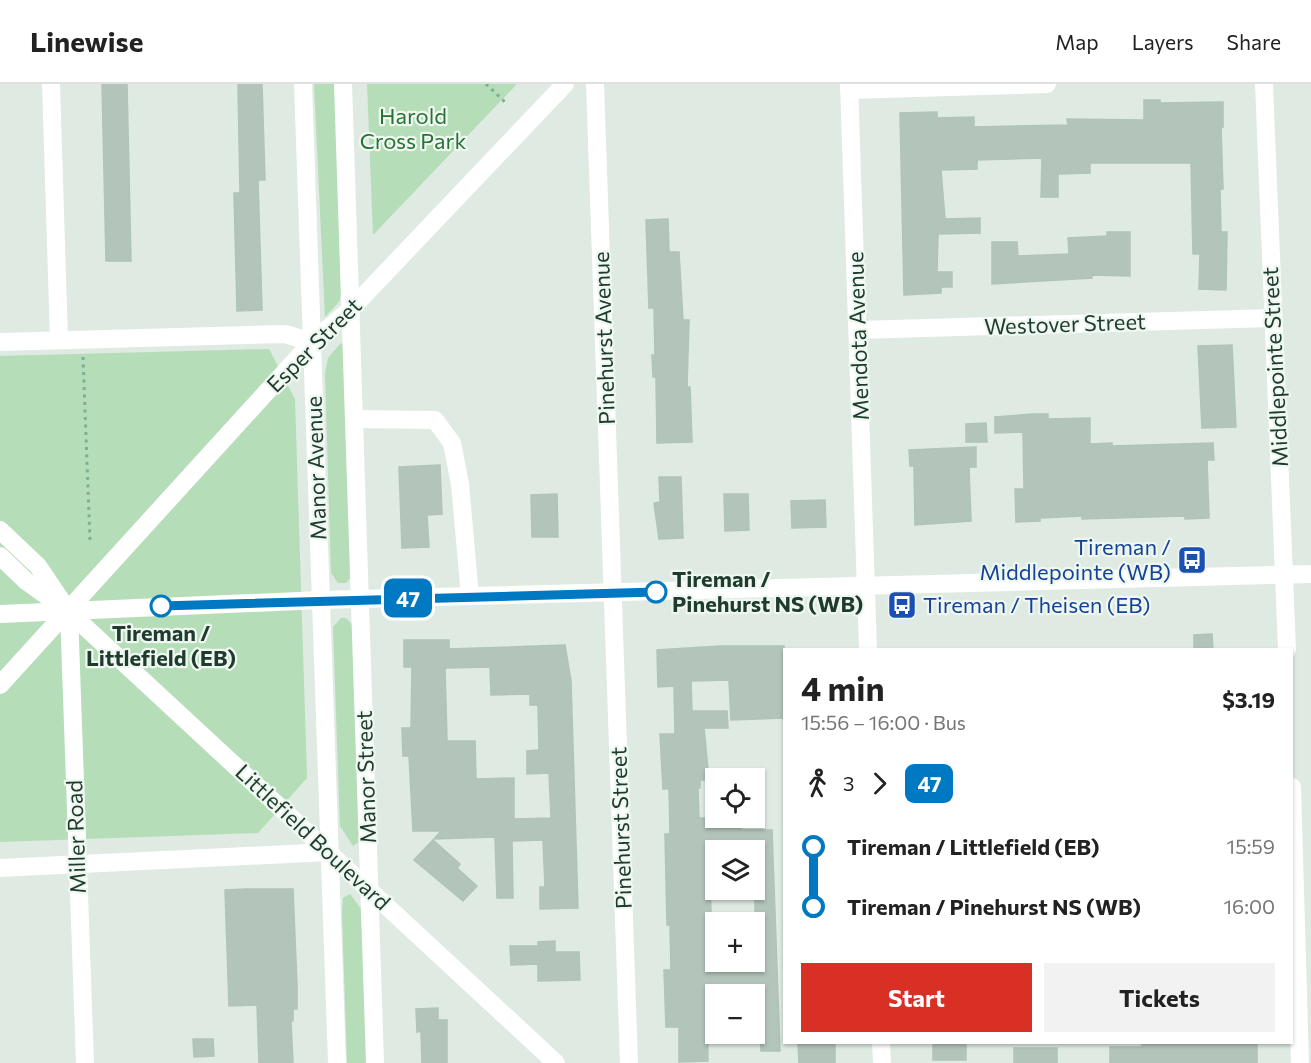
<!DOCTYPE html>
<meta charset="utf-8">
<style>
body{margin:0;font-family:Commissioner,sans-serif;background:#f2f2f2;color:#222;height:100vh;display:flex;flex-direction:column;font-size:22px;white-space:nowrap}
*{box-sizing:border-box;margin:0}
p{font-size:20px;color:#767676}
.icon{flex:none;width:33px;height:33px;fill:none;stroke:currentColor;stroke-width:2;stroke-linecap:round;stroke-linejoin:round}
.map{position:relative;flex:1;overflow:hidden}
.side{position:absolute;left:783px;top:564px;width:510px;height:396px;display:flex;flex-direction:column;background:#fff;border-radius:0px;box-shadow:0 2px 4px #0004}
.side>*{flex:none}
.badge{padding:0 12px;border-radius:9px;font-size:21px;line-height:39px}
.tools{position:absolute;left:705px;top:684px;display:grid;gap:12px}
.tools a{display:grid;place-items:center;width:60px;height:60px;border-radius:0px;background:#fff;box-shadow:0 2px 4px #0004;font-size:30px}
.map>.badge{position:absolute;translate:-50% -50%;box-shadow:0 0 0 3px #fff}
.legs{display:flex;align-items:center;gap:9px;height:66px;padding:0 18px;font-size:20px}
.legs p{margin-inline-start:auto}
.head{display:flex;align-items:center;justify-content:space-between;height:102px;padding:0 18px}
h1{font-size:33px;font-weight:700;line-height:45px}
.primary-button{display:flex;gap:12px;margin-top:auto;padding:12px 18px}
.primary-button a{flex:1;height:69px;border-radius:0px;background:#d93025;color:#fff;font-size:24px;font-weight:700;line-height:69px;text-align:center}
.primary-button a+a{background:#f2f2f2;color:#222}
ul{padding:0 18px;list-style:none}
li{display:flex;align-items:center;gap:21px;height:60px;font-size:22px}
li i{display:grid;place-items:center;width:9px;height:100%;margin:0 8px;background:currentColor}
li i::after{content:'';width:15px;height:15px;margin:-8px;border:4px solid;border-radius:50%;background:#fff}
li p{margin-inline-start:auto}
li:first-child i{background:linear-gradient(#0000 50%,currentColor 0)}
li:last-child i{background:linear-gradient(currentColor 50%,#0000 0)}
header{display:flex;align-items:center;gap:36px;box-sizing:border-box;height:84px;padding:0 30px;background:#fff;border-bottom:2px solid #e0e0e0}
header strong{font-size:28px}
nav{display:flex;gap:33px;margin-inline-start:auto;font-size:21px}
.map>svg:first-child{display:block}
.green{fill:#b5ddb7}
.building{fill:#b3c5ba;stroke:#b0c4b7;stroke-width:1.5;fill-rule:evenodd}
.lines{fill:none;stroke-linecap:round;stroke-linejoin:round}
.path{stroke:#7cb094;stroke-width:3;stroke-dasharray:3 4.5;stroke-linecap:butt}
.minor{stroke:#fff;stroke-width:18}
.line-1-casing{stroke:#fff;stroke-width:14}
.line-1{stroke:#0079c2;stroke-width:9}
.stop-1-dot{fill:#fff;stroke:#0079c2;stroke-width:3}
.labels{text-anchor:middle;stroke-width:4.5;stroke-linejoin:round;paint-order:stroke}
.park-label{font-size:22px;fill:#277334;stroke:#eef7f0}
.street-label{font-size:22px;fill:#1e3b2d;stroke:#eef7f0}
.transit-label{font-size:22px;fill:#164399;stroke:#eef7f0;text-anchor:end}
.stop-label{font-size:22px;font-weight:bold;fill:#1e3b2d;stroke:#eef7f0;text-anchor:start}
</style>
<header>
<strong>Linewise</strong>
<nav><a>Map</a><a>Layers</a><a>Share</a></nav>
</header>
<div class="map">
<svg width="1311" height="979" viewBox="0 0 1311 979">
<rect width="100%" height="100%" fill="#deeae2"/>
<g class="green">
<path d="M314,0H335L341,210L339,218L325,233Z"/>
<path d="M367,0H517L373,151Z"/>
<path d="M341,259L344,261L352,492L346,499H338L331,489L325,289L328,274Z"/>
<path d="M269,265L295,315L307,694L258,749L0,758V272Z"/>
<path d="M341,534H346L353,541L360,757L353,762L340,742L333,543Z"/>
<path d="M350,810L361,825L368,979H347L342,829L343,814Z"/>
</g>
<g class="building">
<path d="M102,0H127L131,177H106Z"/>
<path d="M238,0H262L265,96H258L262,226L237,227L234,109H240Z"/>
<path d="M1144,16H1160V19L1223,18V43H1221L1223,105H1220L1221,148H1227L1226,206L1199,205L1200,170H1193L1191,79H1090V89L1058,90V113H1041L1042,74L977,76V85L941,86L945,135L980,134V149L938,150L937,188H952V203H941V209L904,211L900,29L937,28V34L974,33V43L1068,41L1067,35L1144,36Z"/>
<path d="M668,135L669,168H679L683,236H689L687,303H690L692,358L657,359L656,293H653L652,271H655L654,224H649L646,136Z"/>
<path d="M1107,148H1130V192L1092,191V194L992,200V158H1017L1018,172L1069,170L1068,154L1107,152Z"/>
<path d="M1232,261L1236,343L1202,344L1198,262Z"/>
<path d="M1033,330H1048V335L1090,334V360L1112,359V362L1213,359L1214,376H1207L1209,434L1185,435V432L1082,435V432L1040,434V437L1016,438L1015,405H1024L1023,348L995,349V333Z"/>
<path d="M986,339L987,358H966V340Z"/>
<path d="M976,363V383H969L971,437L915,441L914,382H910L909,366Z"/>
<path d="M440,381L442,430L427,431L429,463L402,464L399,383Z"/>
<path d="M659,393H681L683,454L659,455L654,419L660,418Z"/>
<path d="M557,410L558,453H532L531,411Z"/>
<path d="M724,410H748L749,446L725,447Z"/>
<path d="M825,416L826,443L792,444L791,417Z"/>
<path d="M1212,550L1213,566H1194V551Z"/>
<path d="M404,556H449V565L565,561L571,597L578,824L540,825V803H545L543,756L512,757L513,814H497L495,753L434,755L441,747H413L409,672H403L402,644H411L412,583H404ZM490,583L491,611L530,610V621H538L539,666L527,667V690L549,689L551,734L514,735V694L476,695L475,657H447L445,584Z"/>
<path d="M720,562H784V634L731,636L729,596L691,597L692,627H727L728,644H704L709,696H700V704H698L699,734H741V746H772L780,967H761L759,910H716V932H707L708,977L679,978V943H666L664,886H671L670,841H667L665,750H670L669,705H663L660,650H675L674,602L658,603L657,566ZM709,766H754L756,878H716V830H711Z"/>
<path d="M433,756L460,780L457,784L477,802L463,817L414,776Z"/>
<path d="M246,805H293L297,901V925H293V937H291L293,979H259L257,921L229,922L225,806Z"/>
<path d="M555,857V868H579L580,896L538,897V880L511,881L510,862H538V858Z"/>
<path d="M438,924V936H447V979H422L421,947L417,948L416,925Z"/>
<path d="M193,955H213L214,972L194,973Z"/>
<path d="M798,958H835V979H799Z"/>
<rect x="933" y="958" width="33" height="18"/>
<path d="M1142,958H1257V979H1110V963H1142Z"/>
<rect x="1014" y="964" width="43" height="15"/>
</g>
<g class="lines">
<g class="path">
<path d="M486,0L505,18"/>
<path d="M83,273L90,457"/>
</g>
<g class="minor">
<path d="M51,0L59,256"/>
<path d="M303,0L337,979"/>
<path d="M343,0L375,979"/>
<path d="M595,0L629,979"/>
<path d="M849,0L868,566"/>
<path d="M1264,0L1287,566"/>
<path d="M849,6L1047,0"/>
<path d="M858,246L1272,234"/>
<path d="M0,258L285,250L312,258"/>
<path d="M354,335L435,336L452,359L460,400L470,512"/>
<path d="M0,446L38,482L63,519"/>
<path d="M0,472L26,497L69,528L556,979"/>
<path d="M69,528L85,979"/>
<path d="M0,530L321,516L1311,490"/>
<path d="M0,601L312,258L350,226L565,0"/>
<path d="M1292,703L1300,979"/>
<path d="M0,784L329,768"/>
<path d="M881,958L882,979"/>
</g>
</g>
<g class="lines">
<g class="line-1-casing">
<path id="line-1" d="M161,522L656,508"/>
</g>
<use href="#line-1" class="line-1"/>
</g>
<defs>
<g id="bus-square" transform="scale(1.5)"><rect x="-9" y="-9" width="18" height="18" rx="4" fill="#1a4fb4" stroke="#eef7f0"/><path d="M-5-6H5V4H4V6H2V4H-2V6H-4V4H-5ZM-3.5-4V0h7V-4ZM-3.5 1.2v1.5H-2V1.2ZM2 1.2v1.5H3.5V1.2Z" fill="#fff"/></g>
</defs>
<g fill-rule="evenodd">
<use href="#bus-square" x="1192" y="476"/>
<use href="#bus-square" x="902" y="521"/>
</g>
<g class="stop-1-dot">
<circle cx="656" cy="508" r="10"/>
<circle cx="161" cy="522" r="10"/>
</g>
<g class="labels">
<g class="park-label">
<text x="413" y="40">Harold<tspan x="413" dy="25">Cross Park</tspan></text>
</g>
<g class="street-label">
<text transform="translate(1065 240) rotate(-2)" y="8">Westover Street</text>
<text transform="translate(858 252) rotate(-92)" y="8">Mendota Avenue</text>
<text transform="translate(604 254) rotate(-92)" y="8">Pinehurst Avenue</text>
<text transform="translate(314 261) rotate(-45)" y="8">Esper Street</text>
<text transform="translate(1275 283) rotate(-93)" y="8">Middlepointe Street</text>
<text transform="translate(316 384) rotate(-92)" y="8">Manor Avenue</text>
<text transform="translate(366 693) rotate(-92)" y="8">Manor Street</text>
<text transform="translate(621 744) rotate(-92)" y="8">Pinehurst Street</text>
<text transform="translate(76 753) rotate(-92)" y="8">Miller Road</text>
<text transform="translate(313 753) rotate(43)" y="8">Littlefield Boulevard</text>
</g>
<g class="transit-label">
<text x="1171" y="471">Tireman /<tspan x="1171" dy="25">Middlepointe (WB)</tspan></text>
<text x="923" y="529" text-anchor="start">Tireman / Theisen (EB)</text>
</g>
<g class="stop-label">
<text x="672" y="503">Tireman /<tspan x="672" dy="25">Pinehurst NS (WB)</tspan></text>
<text x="161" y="557" text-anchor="middle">Tireman /<tspan x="161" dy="25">Littlefield (EB)</tspan></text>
</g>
</g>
</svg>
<div class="tools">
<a><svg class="icon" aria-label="locate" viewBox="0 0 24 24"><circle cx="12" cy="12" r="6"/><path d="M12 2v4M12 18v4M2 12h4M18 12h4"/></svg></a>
<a><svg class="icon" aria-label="layers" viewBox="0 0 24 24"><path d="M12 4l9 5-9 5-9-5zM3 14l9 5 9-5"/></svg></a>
<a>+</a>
<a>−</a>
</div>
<b class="badge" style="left:408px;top:514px;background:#0079c2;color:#fff">47</b>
<section class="side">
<div class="head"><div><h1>4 min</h1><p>15:56 – 16:00 · Bus</p></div><b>$3.19</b></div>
<div class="legs"><svg class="icon" aria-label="walk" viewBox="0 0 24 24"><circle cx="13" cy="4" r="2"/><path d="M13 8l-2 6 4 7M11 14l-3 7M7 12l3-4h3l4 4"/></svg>3<svg class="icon" aria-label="forward" viewBox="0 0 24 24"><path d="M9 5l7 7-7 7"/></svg><b class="badge" style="background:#0079c2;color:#fff">47</b></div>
<ul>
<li><i style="color:#0079c2"></i><b>Tireman / Littlefield (EB)</b><p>15:59</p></li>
<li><i style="color:#0079c2"></i><b>Tireman / Pinehurst NS (WB)</b><p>16:00</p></li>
</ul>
<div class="primary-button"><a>Start</a><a>Tickets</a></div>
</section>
</div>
